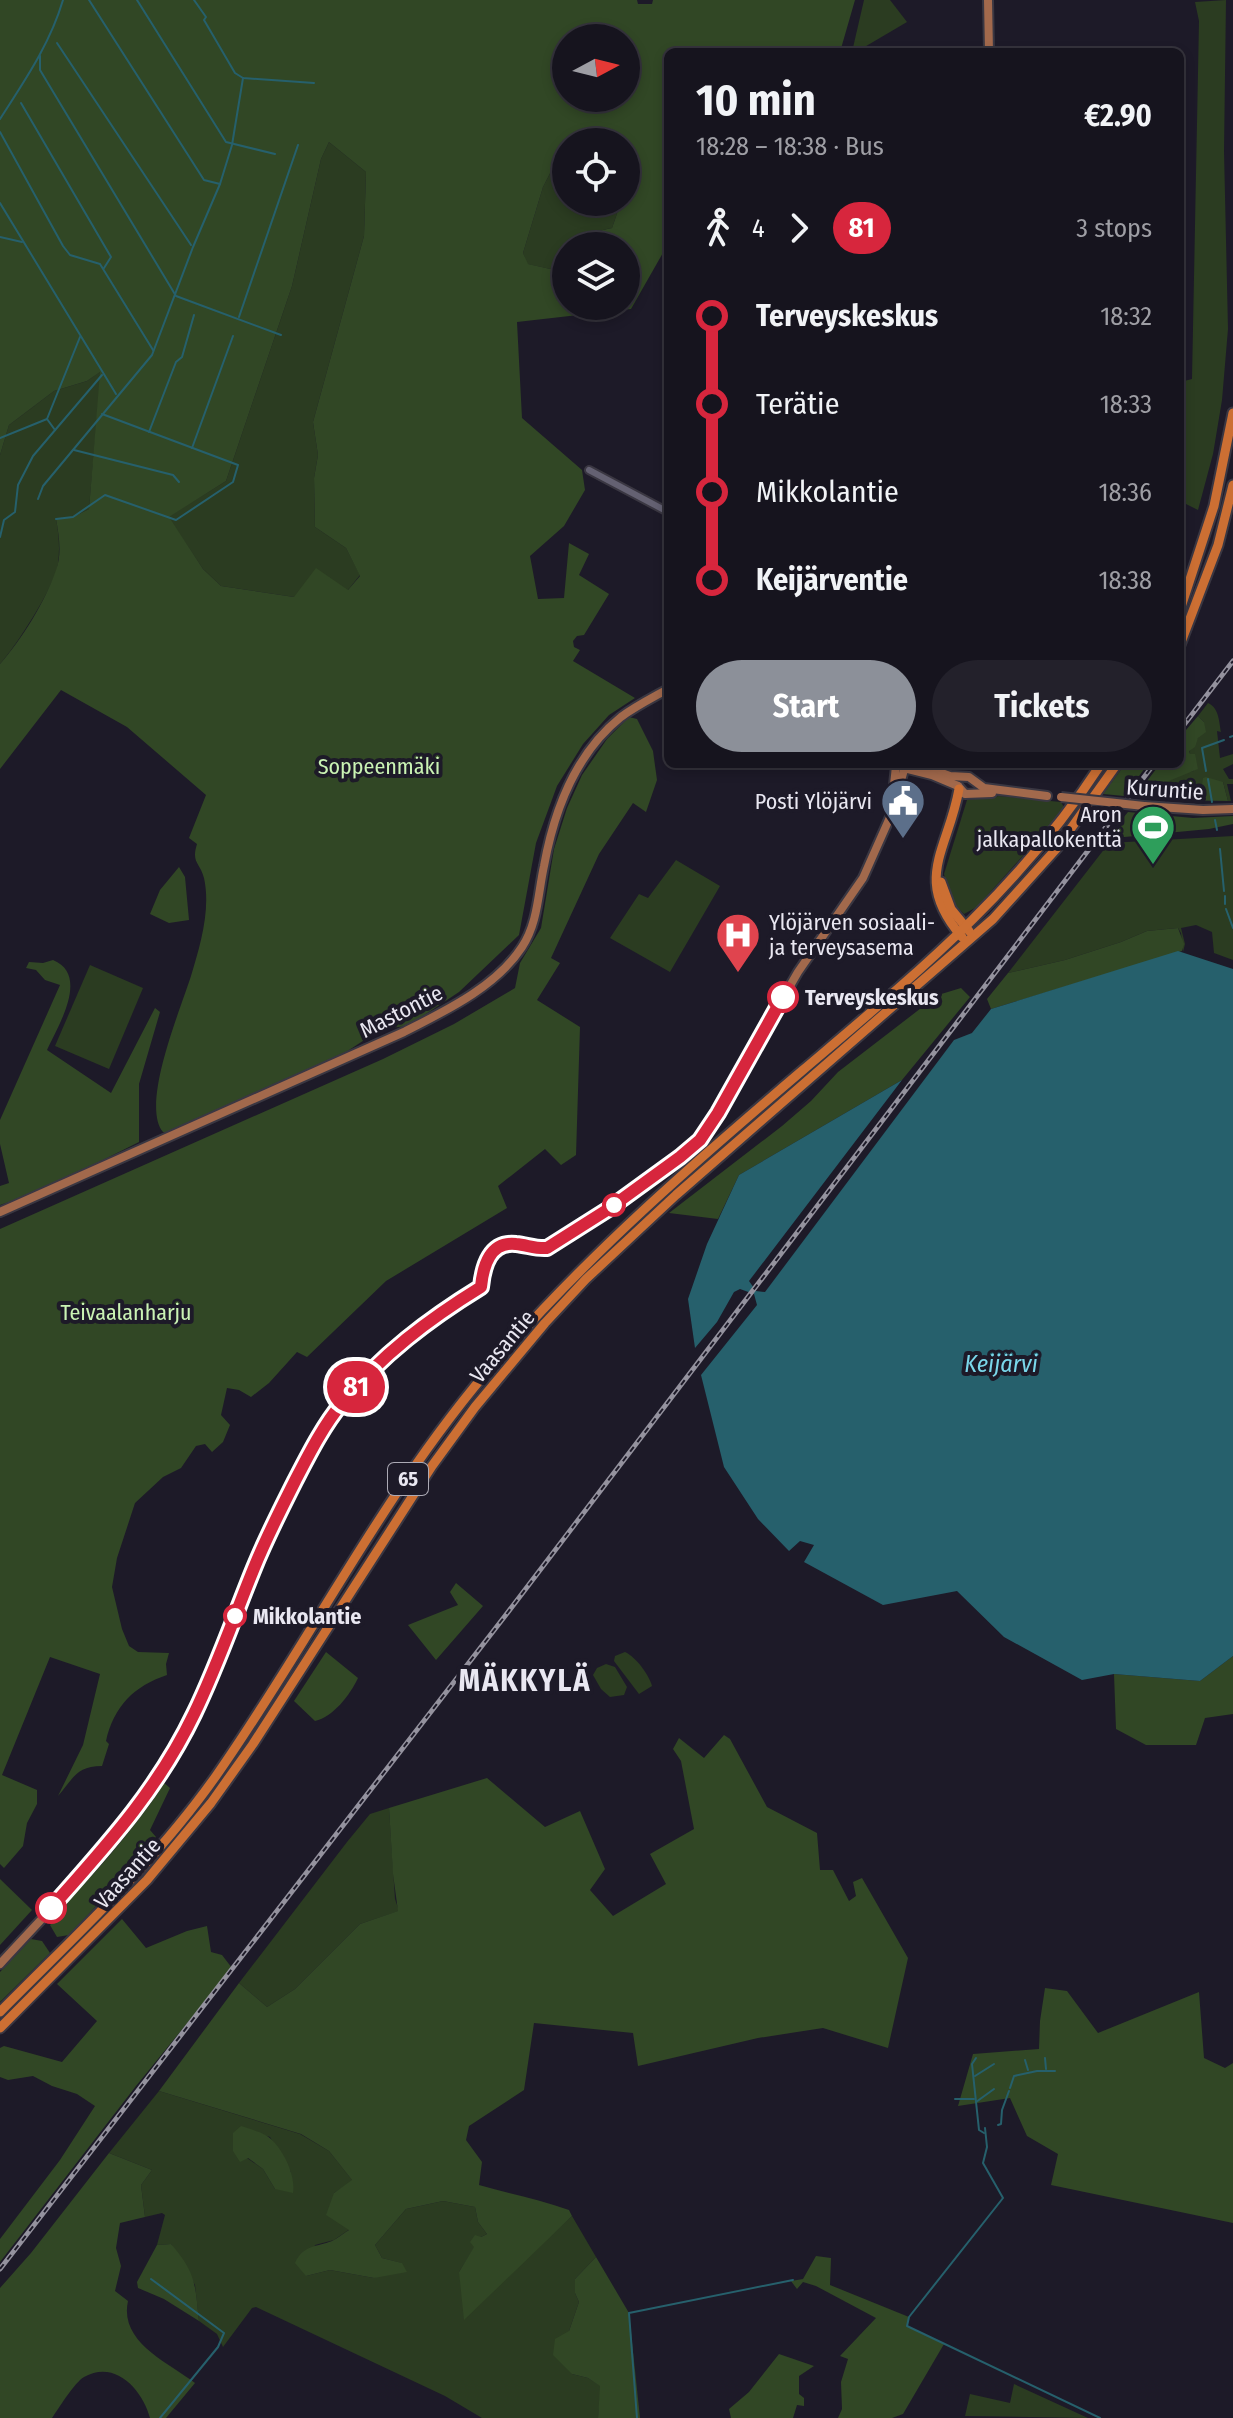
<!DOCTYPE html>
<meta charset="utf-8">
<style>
body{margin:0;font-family:"Fira Sans Condensed",sans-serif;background:#23212b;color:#f1f3f6;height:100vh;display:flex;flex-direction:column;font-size:30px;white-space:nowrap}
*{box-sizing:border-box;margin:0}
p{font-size:26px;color:#9e9ea4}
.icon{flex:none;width:44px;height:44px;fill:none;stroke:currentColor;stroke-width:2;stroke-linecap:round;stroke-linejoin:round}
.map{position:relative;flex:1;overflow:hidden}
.sheet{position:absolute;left:664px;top:48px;width:520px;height:720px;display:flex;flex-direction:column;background:#16141e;border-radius:12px;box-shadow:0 4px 12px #0003,0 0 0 2px #35333c}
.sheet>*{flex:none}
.badge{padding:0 16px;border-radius:26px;font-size:28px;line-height:52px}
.needle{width:52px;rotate:83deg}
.fabs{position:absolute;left:552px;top:24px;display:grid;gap:16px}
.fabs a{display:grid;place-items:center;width:88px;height:88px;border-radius:50%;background:#16141e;box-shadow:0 4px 12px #0003,0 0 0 2px #35333c;font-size:40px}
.map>.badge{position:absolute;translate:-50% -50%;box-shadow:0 0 0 4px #fff}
.legs{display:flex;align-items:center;gap:12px;height:88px;padding:0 32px;font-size:26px}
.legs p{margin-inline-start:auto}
.headline{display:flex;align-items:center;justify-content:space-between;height:136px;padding:0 32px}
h1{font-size:44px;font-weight:700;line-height:60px}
.primary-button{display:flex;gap:16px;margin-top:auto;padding:16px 32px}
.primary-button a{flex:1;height:92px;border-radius:48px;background:#8c9099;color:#fff;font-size:32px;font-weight:700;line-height:92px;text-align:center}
.primary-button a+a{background:#23212b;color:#f1f3f6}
ul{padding:0 32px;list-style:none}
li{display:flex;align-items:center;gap:28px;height:88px;font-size:30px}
li i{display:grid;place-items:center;width:12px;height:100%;margin:0 10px;background:currentColor}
li i::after{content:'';width:20px;height:20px;margin:-10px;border:6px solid;border-radius:50%;background:#16141e}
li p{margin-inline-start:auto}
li:first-child i{background:linear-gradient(#0000 50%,currentColor 0)}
li:last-child i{background:linear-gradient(currentColor 50%,#0000 0)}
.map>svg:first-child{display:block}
.green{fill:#2b3c21;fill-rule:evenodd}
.forest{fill:#314725;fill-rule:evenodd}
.water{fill:#26606c}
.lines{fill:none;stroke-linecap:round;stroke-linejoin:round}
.stream{stroke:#26606c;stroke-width:2}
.minor-casing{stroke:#3a3742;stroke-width:10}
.major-casing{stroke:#3a3742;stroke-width:12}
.highway-casing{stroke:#3a3742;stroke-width:13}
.minor{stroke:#646172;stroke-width:6}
.major{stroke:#a2694c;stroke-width:8}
.highway{stroke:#cc6f33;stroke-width:9}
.rail-casing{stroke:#94929e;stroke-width:5}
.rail{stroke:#1d1a28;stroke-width:2;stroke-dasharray:6;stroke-linecap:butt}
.major-bridge-casing{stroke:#3a3742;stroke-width:12;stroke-linecap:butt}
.major-bridge{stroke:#a2694c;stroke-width:8}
.line-1-casing{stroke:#fff;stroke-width:18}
.line-1{stroke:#d7263d;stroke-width:12}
.stop-1-dot{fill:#fff;stroke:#d7263d;stroke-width:4}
.labels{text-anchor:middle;stroke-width:8;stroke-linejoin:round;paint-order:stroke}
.shield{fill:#1d1a28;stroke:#acaab5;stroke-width:2}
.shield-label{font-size:20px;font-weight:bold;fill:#e9e7f1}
.park-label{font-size:22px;fill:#caf3b4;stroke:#1d1a28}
.street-label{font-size:22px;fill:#e9e7f1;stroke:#1d1a28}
.poi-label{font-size:22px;fill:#e9e7f1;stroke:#1d1a28;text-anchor:end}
.stop-label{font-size:22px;font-weight:bold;fill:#e9e7f1;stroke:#1d1a28;text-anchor:start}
.water-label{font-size:24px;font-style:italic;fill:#7ad7ea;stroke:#1d1a28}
.district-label{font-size:30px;font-weight:bold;letter-spacing:2px;fill:#e9e7f1;stroke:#1d1a28}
</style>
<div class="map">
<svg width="1233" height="2418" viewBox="0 0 1233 2418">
<rect width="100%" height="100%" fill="#1d1a28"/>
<g class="green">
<path d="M864,0H890L907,22L856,52H852Z"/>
<path d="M1226,0L1224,151L1228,329L1222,400L1213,454L1198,510L1180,501V382L1192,379L1199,21L1195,2Z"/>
<path d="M329,142L366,172L364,236L313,422L318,455L314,478L315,527L346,548L360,575L348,590L294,597L221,586L203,569L168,517L226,481L292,286L321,159Z"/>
<path d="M564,146L566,202H621L612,228C599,231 584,233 579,246H566V264L555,270L527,264L523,253L543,187Z"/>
<path d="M101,371L89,509L73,517L56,519C59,535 60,549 58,564C54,588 16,646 0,664V455L9,425L54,391L87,381Z"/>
<path d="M1208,703C1219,708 1219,721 1221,732L1217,731L1220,758L1233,754V764L1223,769L1229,779H1233V784H1227L1231,801H1228L1223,782L1202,785L1170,796L1169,800L1141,798L1137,794L1186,772L1194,771L1189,750L1198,738L1204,722L1198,716Z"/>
<path d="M999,796L1061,802L1065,809L977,907L964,914L951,901L944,874L967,800Z"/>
<path d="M1233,836V960L1214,953L1212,932L1196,925L1181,928L1185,944L1183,952L1181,933L1178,928L1147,931L1121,942L1065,960L1008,973L1109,843Z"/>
<path d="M676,860L720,886L670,972L610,938L639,894L648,898Z"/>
<path d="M90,965L143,988L109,1069L55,1046Z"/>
<path d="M625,1652C636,1657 649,1675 652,1686L639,1694L614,1661L615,1656Z"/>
<path d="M606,1664L615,1667L627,1687L624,1695L610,1697L601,1689L593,1675L597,1668Z"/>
<path d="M389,1808L395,1899L399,1911L360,1924L295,1989L267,2007L239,1983L347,1842L370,1814Z"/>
<path d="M159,2091L300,2134L329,2151L353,2181L334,2193L350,2229L334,2240L315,2245L306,2276L330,2270L374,2278L401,2263L382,2258L375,2245L406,2209L443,2201L475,2207L478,2222L487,2234L481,2237L459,2272L547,2239L572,2216L596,2257L575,2279V2293L579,2302L569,2331L572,2374L588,2378L601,2386L598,2418H482L445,2396L256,2307L252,2308L223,2347L217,2334L199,2321L195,2285L171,2244L157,2245L165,2215L162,2213L145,2217L141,2185L152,2170L109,2153ZM260,2134L270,2137L291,2172L275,2189L263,2169L247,2158Z"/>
<path d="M1014,2384L1088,2418L965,2416L970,2394L1010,2403Z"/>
</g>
<g class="forest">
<path d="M0,0H637L638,4H652L653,0H855L840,52H668V244L631,309L517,322L522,418L582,470L585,490L564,526L530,556L538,599L564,598L569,543L589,554L579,575L609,594L584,635L577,636L573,641L574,647L580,650L573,661L635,698L609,715L583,744L557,786L536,843L519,935L459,992L408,1026L381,1029L340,1056L171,1133L163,1132C140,1105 181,1008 191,976C200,946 211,910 204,878C200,862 191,863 197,844L189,838L206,795L127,727L61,690L0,769V664C22,639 45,602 56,570C62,555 59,535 56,519L73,517L89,509L100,372L87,381L54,391L9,425L0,455ZM566,38H626V98H566ZM329,142L366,172L364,236L313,422L318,455L314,478L315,527L346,548L360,576L348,590L316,568L294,597L221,586L203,569L169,517L226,481L292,286L321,159ZM566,142H626V202H621L612,228C599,231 584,233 579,246H626V306H566V264L555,270L528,264L523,253L543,187Z"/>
<path d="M1198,716L1204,722L1206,732L1198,738L1195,747L1189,751L1190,754H1195L1198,769L1137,794L1160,764H1180V737Z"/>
<path d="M629,717L637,719L653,751L657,780L646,812L633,803L599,854L551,958L560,963L537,1000L580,1027L576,1155L561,1165L545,1149L498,1186L507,1208L386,1281L307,1357L297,1352L269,1383L251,1397L239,1390L227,1388L221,1415L230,1425L223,1442L212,1452L205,1444L196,1446L181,1468L163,1477L135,1503L117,1558L112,1587L122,1629L129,1646L138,1652L169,1653L166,1664L167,1675C134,1686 114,1706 106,1741L109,1744L102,1766C76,1766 73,1779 58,1796L83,1745L100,1674L50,1657L2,1775L37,1790V1804L27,1823L23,1846L4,1868L0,1864V1229L383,1059L454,1024L515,988L520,963L541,928L554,849L567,808L582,775L607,739Z"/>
<path d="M1125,764H1148L1124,796L1103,794Z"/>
<path d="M1206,777L1223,782L1228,801L1169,800L1170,796L1185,785H1202L1203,778Z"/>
<path d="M1128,812L1193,818L1233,816V824L1209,829L1114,838L1115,828Z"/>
<path d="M179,867L185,877L189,920L169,923L150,914L160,890Z"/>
<path d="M1178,928L1184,944L1182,951L991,1009L987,999L1008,973L1065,960L1121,942L1147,931Z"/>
<path d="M53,960C90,975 58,1026 47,1050L111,1093L155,1008L160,1012L139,1084V1142L37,1193L0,1205V1186L9,1183L0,1144V1120L60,985L45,980L36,970L26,968L29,962L43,963Z"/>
<path d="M961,988L970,997L902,1080L739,1175L718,1219L669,1213L782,1126L811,1101L838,1072L938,995Z"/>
<path d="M456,1583L483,1606L436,1660L408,1625L458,1605L450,1592Z"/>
<path d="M326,1652L358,1678C350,1695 333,1717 315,1721L294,1701Z"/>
<path d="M1233,1656V1714L1205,1718L1196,1745H1146L1116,1729L1114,1674L1200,1681Z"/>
<path d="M724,1735L730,1739L767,1807L817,1833L820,1870H833L849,1901L856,1896L853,1882L862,1878L908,1958L888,2048L823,2028L758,2038L638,2066L633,2033L534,2023L524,2090L469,2126L466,2140L482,2162L479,2185C510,2194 539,2199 569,2210L572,2216L464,2320L459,2272L474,2247L470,2242L475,2235L481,2237L487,2234L478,2222L475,2207L443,2201L406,2209L375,2245L382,2258L402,2263L407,2272L374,2278L330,2270L306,2276L295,2263C303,2245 316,2247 332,2241C338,2238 344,2233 349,2230L326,2215L334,2193L352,2180L329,2151L301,2134L159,2091L239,1983L267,2007L295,1989L360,1924L398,1911L393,1874L389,1808L487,1778L545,1827L580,1811L605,1869L590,1890L613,1916L666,1884L650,1854L694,1829L681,1761L673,1749L679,1738L704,1758Z"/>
<path d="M163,1782L170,1788L150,1830L156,1837L145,1854L69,1935L57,1937L50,1925C62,1916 64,1906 73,1896C104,1863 132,1830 158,1793Z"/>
<path d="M0,1879L32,1910L0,1945Z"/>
<path d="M122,1919L146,1948L187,1931L207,1926L211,1952L222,1955L232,1968L136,2086L0,2262V2239L60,2160L95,2106L77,2094L52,2086L33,2076L8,2080L0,2077V2048L4,2046L62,2062L97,2021L57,1984Z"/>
<path d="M31,1939L42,1941L50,1953L0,2002V1972Z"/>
<path d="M1045,1988L1067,1991L1098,2033L1199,1992L1204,2058L1225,2068L1233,2063V2223L1051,2185L1058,2154L1027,2136L1010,2098L958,2106L973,2054L1039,2049L1040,2021Z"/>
<path d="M241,2126C250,2129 265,2133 271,2139C284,2151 296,2176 293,2193L275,2189L263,2169L248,2158L240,2162L233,2151V2133Z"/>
<path d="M109,2153L152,2170L141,2185L145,2217L120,2223L116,2248L121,2266L115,2291L128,2301C119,2342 167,2362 195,2383L166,2418H150C143,2391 116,2359 84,2377C74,2383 59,2408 52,2418H0V2288L31,2253Z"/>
<path d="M171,2244C196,2273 195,2283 199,2321L164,2299L138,2288L137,2282L157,2245Z"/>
<path d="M816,2256L831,2258L830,2285L909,2317L907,2326L944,2344L903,2414L892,2418H838L842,2409L841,2382L848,2359L840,2356L876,2318L816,2286L803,2282L797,2289L791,2281L803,2279Z"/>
<path d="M596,2257L629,2313L640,2418H598L600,2386L588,2378L572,2374L553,2355L555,2339L569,2331L579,2302L575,2293V2279Z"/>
<path d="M779,2354L814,2366L799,2376V2394L804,2398V2406L797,2405L793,2418H731L729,2409L749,2392Z"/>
</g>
<path class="water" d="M1178,951L1233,969V1656L1200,1681L1114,1674L1082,1680L1004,1637L957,1591L883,1605L804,1562L814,1545L800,1541L789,1551L758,1519L724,1467L701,1375L757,1305L754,1294L740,1289L734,1292L717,1322L695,1348L688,1299L707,1244L739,1175L902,1080L749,1281L756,1291L765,1292L954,1040L972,1033L991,1009Z"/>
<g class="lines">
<g class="stream">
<path d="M89,0L204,180L220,184"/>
<path d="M137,0L226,142L275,154"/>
<path d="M194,0L206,17L204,20L235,73L243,78L314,83"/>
<path d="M57,43L191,245"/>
<path d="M40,56V70L176,296L281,335"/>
<path d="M21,103L111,257L104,268"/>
<path d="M0,119C25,80 50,44 63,0"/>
<path d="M0,132L63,246L70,255L100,264L153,350"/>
<path d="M0,203L116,394"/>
<path d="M0,237L22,242"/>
<path d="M239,317L298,145"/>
<path d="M55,430L47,419L80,337"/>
<path d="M149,432L176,362L182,357L194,315"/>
<path d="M0,438L47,419"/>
<path d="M192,448L233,336"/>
<path d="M74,450L173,475L179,482"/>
<path d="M38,499L43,486L152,355L193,247L220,184L232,145L243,78"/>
<path d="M56,519L73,517L105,495L176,520L233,482L238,465L102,414"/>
<path d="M0,537L4,520L15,512L18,485L33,456L102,375"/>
<path d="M1230,737L1233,736"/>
<path d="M1206,771L1202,748L1224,740"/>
<path d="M1208,779L1212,802"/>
<path d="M1215,820L1217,830"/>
<path d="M1220,849L1224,891"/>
<path d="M1225,896V904"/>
<path d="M1226,909L1233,928"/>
<path d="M976,2058L972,2064L979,2130L984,2133"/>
<path d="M1045,2058L1046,2069"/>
<path d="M1025,2060L1028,2070"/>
<path d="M975,2076L994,2064"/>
<path d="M1010,2088L1014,2076L1037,2071H1055"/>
<path d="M955,2099H974"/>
<path d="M976,2102L994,2089"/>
<path d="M998,2125L1001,2124L1002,2110L1009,2091"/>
<path d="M985,2128L987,2147L983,2163L1003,2198L909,2317L907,2326L1100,2418"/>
<path d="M151,2279L224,2333L218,2347L160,2418"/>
<path d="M637,2418L629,2313L793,2280"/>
</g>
<g class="minor-casing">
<path id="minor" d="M589,470L668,512"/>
</g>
<g class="major-casing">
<g id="major">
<path d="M988,0L989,52"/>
<path d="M917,764L950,776L969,777L984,788L1047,796"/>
<path d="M908,769L932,775L958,786"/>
<path d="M894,785L896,766"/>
<path d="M958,786L965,794L992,793"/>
<path d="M1144,806L1203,810L1233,809"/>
<path d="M0,1212L404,1032C445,1011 496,987 522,947C538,923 538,893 544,866C554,811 576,753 621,717C636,706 652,698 668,689"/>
<path d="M0,1964C61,1897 128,1833 173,1753C222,1667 250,1570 295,1481C309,1455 322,1427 341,1403C381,1355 429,1320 481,1287C482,1266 490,1241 516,1244C527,1245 536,1249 547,1248L598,1216L680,1157L707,1130L798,972L863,878L891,815L904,770"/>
</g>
</g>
<g class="highway-casing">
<g id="highway">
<path d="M1180,610L1214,506L1233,413"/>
<path d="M1180,645L1218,545L1233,485"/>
<path d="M959,789C948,851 912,879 962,937"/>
<path d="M941,882L951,909L969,931"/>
<path d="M0,2012C75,1936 154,1864 216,1776C312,1639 387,1485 498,1359C591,1252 696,1161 803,1070C916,974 1019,890 1101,764"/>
<path d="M0,2028L147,1880L211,1803L253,1744L432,1466L475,1407L545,1323L586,1279L676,1195L993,919L1057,848L1117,764"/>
</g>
</g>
<use href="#minor" class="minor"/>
<use href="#major" class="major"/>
<use href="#highway" class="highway"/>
<g class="rail-casing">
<g id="rail">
<path d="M1180,730L1233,661"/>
<path d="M0,2269L505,1616L1154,764"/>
</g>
</g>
<use href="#rail" class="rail"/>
<g class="major-bridge-casing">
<path id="major-bridge" d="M1061,797L1144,806"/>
</g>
<use href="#major-bridge" class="major-bridge"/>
</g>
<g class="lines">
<g class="line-1-casing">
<path id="line-1" d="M51,1908C106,1846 157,1791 194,1714C217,1667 234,1617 254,1568C266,1538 281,1509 295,1481C309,1454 323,1426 342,1403C381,1355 429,1319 481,1287C483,1266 490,1241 516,1244C527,1245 536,1249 547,1248L607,1210L680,1157L700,1140L718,1113L783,997"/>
</g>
<use href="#line-1" class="line-1"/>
</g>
<defs>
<g id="civic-pin" transform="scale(2.3)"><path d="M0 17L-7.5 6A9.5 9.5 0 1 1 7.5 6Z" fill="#5c6f8a" stroke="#1d1a28"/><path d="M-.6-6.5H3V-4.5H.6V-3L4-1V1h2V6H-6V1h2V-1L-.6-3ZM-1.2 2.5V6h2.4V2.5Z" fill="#fff"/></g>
<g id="stadium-pin" transform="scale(2.3)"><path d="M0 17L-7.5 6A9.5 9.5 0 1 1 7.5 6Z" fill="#2e9e5b" stroke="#1d1a28"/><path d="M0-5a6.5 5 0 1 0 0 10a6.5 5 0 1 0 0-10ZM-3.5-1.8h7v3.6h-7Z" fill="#fff"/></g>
<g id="hospital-pin" transform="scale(2.3)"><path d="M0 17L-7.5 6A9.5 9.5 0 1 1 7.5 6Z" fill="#e0444e" stroke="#1d1a28"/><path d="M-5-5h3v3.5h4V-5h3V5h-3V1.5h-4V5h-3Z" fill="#fff"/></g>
</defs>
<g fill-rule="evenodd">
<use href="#civic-pin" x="903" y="801"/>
<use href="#stadium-pin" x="1153" y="827"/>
<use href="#hospital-pin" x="738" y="935"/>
</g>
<g class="stop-1-dot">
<circle cx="783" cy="997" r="14"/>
<circle cx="614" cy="1205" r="10"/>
<circle cx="235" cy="1616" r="10"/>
<circle cx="51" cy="1908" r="14"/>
</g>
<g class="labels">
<rect class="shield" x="388" y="1463" width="40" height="32" rx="6"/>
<g class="shield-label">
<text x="408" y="1486">65</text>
</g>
<g class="park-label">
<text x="379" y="774">Soppeenmäki</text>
<text x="126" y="1320">Teivaalanharju</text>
</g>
<g class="street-label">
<text transform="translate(1165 789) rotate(4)" y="8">Kuruntie</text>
<text transform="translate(401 1011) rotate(-27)" y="8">Mastontie</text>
<text transform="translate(502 1346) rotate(-50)" y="8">Vaasantie</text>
<text transform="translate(127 1873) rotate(-48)" y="8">Vaasantie</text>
</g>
<g class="poi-label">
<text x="872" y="809">Posti Ylöjärvi</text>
<text x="1122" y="822">Aron<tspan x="1122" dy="25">jalkapallokenttä</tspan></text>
<text x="769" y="930" text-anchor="start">Ylöjärven sosiaali-<tspan x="769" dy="25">ja terveysasema</tspan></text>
</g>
<g class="stop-label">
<text x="805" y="1005">Terveyskeskus</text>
<text x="253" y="1624">Mikkolantie</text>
</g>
<g class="water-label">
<text x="1001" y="1372">Keijärvi</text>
</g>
<g class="district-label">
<text x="525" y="1691">MÄKKYLÄ</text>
</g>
</g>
</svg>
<div class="fabs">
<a><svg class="needle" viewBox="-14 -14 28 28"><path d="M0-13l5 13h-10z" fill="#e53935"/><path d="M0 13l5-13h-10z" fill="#9e9ea4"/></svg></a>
<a><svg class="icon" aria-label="locate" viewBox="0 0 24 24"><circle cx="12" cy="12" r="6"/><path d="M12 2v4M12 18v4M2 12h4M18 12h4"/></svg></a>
<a><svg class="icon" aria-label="layers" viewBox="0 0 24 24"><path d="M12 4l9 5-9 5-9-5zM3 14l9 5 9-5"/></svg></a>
</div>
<b class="badge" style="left:356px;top:1387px;background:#d7263d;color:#fff">81</b>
<section class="sheet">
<div class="headline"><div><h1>10 min</h1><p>18:28 – 18:38 · Bus</p></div><b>€2.90</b></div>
<div class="legs"><svg class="icon" aria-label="walk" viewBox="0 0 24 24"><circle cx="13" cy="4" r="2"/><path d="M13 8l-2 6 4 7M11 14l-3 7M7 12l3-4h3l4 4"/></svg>4<svg class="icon" aria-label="forward" viewBox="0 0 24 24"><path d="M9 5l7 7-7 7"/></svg><b class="badge" style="background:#d7263d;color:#fff">81</b><p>3 stops</p></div>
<ul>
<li><i style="color:#d7263d"></i><b>Terveyskeskus</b><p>18:32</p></li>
<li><i style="color:#d7263d"></i><span>Terätie</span><p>18:33</p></li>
<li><i style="color:#d7263d"></i><span>Mikkolantie</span><p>18:36</p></li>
<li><i style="color:#d7263d"></i><b>Keijärventie</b><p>18:38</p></li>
</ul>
<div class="primary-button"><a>Start</a><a>Tickets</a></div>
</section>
</div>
